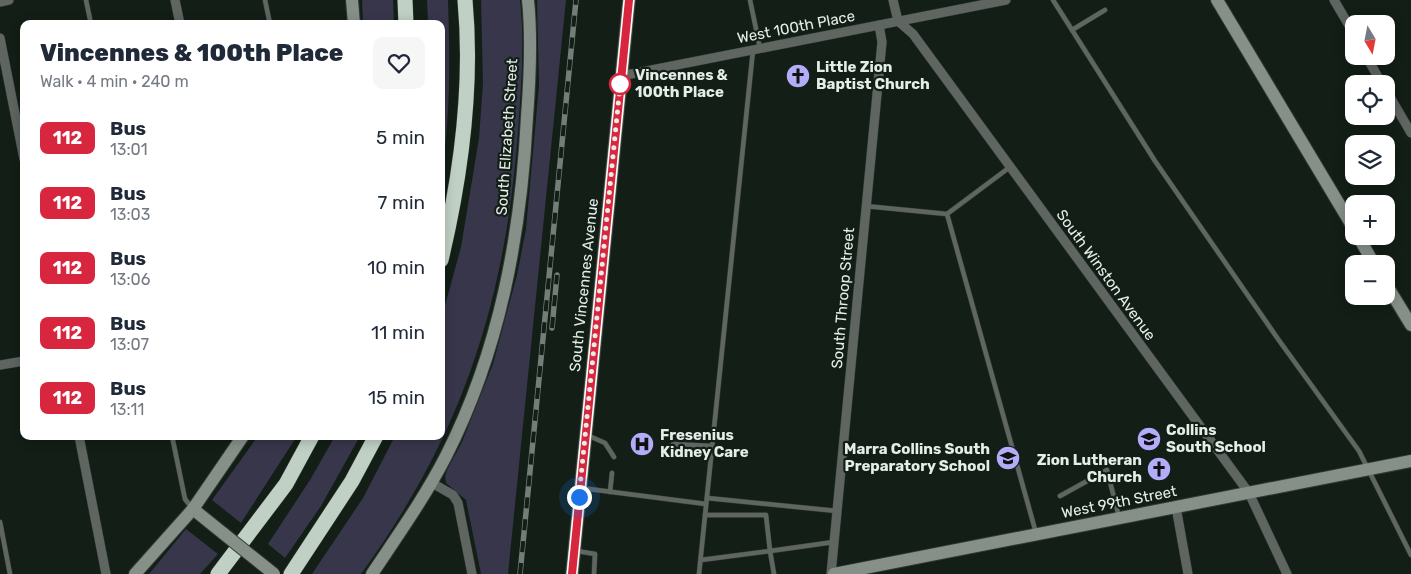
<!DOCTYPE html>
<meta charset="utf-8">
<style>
body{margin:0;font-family:Rubik,sans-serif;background:#f6f6f7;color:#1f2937;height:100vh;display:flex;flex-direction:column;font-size:19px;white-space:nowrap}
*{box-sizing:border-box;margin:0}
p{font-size:16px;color:#747a83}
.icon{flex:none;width:28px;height:28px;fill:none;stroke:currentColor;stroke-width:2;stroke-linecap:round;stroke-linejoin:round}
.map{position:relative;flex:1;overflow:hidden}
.panel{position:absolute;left:20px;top:20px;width:425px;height:420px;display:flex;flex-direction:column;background:#fff;border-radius:10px;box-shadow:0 2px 12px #0003}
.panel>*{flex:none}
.badge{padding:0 10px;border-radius:8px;font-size:18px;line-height:32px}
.needle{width:32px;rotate:170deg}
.fabs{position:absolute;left:1345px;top:15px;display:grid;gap:10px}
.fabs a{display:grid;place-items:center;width:50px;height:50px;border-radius:10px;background:#fff;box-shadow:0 2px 12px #0003;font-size:25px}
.you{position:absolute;width:25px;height:25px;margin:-12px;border:4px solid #fff;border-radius:50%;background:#1a73e8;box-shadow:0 0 0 8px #1a73e833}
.map>.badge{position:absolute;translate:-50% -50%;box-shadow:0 0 0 2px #fff}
.round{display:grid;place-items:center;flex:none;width:52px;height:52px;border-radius:10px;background:#f6f6f7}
.summary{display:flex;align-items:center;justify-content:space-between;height:85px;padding:0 20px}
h1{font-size:24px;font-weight:800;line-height:38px}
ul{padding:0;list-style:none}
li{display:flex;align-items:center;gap:15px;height:65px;padding:0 20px}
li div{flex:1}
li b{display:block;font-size:19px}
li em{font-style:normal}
li .badge{min-width:55px;font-weight:700;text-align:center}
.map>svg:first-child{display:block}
.green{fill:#37364b}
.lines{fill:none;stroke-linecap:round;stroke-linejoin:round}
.lane-casing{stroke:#303b33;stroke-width:5.5}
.street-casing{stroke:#303b33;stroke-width:10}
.secondary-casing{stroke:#303b33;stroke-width:14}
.highway-casing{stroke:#303b33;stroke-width:16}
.lane{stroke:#5f6561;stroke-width:4.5}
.street{stroke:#5f6561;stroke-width:9}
.secondary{stroke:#869089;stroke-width:12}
.highway{stroke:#c0d0c5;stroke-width:15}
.rail-casing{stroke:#747e78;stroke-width:5.5}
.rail{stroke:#121e16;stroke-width:4;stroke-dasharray:11;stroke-linecap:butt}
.secondary-bridge-casing{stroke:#303b33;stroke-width:14;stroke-linecap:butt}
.secondary-bridge{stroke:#869089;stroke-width:12}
.line-casing{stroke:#fff;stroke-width:11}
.line{stroke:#d7263d;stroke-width:8}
.walk{stroke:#e5ede8;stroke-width:5;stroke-dasharray:0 9}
.stop-dot{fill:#fff;stroke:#d7263d;stroke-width:2.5}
.labels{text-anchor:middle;stroke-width:4.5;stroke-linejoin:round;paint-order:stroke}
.street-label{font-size:15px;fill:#e5ede8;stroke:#121e16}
.poi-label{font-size:15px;font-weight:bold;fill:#e5ede8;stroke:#121e16;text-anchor:start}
.stop-label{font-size:15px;font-weight:bold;fill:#e5ede8;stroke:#121e16;text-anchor:start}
</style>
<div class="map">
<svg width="1411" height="574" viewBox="0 0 1411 574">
<rect width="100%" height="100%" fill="#121e16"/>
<g class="green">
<path d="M362,0H393L394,24H363Z"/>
<path d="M427,0H448C450,58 451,118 441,175V24H428Z"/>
<path d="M481,0H520C525,44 521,88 518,132C505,303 462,435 361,574H312L363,498L395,436H441V320L461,247L479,138L483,83Z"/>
<path d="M537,0H566L508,574H481L466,500L446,483L445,476L448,468L462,442L493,364L517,275L526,229L539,85Z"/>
<path d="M258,436H297L241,523L212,500Z"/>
<path d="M335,436H360L321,506L285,558L268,544L310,480Z"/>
<path d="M186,529L218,554L200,574H149Z"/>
</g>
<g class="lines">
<g class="lane-casing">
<g id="lane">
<path d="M86,0L91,24"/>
<path d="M265,0L270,24"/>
<path d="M750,0L760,48"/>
<path d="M1053,0L1155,161L1278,339L1359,451L1411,555"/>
<path d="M1072,30L1105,10"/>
<path d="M865,206L947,214L1010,167"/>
<path d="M947,214L1036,533"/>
<path d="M587,435L605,443L614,457"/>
<path d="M172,436L185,499L192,508"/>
<path d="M673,444L712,446"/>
<path d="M581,488L706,504"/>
<path d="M610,492L612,473"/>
<path d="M1060,496L1107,470L1119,517"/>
<path d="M707,498L837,511"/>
<path d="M0,522L10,574"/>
<path d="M577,551L595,554L594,574"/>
<path d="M701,560L770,551L766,515H705"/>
<path d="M699,574L753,50"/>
<path d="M774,574L770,551L834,542"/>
</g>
</g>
<g class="street-casing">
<g id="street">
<path d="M175,0L180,24"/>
<path d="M893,0L898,21L913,34L1249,493L1287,574"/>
<path d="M1334,0L1354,34"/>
<path d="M0,2L9,0"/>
<path d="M0,38L24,159"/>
<path d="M1366,56L1382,84"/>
<path d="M621,76L1006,0"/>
<path d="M1386,90L1411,133"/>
<path d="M0,365L24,361"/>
<path d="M79,436L106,574"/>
<path d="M432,483L453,495L458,503L472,574"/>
<path d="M1176,507L1188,574"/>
<path d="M831,574L882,42L879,25"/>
</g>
</g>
<g class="secondary-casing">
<g id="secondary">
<path d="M352,0L354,24"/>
<path d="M1217,0L1354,229"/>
<path d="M1358,236L1374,264"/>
<path d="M1386,284L1411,325"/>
<path d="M193,509L224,534"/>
<path d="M135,574L193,509L243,436"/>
<path d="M372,574C398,535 425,497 446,456C500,350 521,234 527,117C530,78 532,39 528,0"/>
<path d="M572,574L629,0"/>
<path d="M834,574L1411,461"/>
</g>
</g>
<g class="highway-casing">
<g id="highway">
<path d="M405,0L406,24"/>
<path d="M441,260C461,176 473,86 465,0"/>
<path d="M218,574L286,484L312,436"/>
<path d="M291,574L352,481L376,436"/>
</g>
</g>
<use href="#lane" class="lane"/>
<use href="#street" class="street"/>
<use href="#secondary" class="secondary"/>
<use href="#highway" class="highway"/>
<g class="rail-casing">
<g id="rail">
<path d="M552,328L557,275"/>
<path d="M520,574L576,0"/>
</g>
</g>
<use href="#rail" class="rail"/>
<g class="secondary-bridge-casing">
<path id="secondary-bridge" d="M224,534L274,574"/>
</g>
<use href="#secondary-bridge" class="secondary-bridge"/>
</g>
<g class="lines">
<g class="line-casing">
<path id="line" d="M572,574L629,0"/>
</g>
<use href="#line" class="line"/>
<path class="walk" d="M579,497L621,76L620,84"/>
</g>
<defs>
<g id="church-disc" transform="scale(1.25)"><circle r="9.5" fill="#b3adf9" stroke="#121e16"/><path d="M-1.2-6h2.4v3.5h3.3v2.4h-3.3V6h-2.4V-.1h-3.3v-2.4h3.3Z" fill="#111"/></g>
<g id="school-disc" transform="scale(1.25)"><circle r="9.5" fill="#b3adf9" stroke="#121e16"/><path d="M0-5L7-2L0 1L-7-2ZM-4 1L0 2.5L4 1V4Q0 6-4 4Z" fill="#111"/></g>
<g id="hospital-disc" transform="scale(1.25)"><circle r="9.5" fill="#b3adf9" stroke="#121e16"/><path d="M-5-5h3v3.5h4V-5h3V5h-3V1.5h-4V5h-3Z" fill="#111"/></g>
</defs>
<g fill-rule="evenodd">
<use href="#church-disc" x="798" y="76"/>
<use href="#school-disc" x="1149" y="439"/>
<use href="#hospital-disc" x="642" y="444"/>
<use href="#school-disc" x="1008" y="458"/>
<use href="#church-disc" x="1159" y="469"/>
</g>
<circle class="stop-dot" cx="620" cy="84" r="10"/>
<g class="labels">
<g class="street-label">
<text transform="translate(796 27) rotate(-11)" y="5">West 100th Place</text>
<text transform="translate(507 137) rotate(-86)" y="5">South Elizabeth Street</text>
<text transform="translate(1106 275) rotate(54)" y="5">South Winston Avenue</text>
<text transform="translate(584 285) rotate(-84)" y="5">South Vincennes Avenue</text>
<text transform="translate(843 298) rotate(-85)" y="5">South Throop Street</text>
<text transform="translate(1119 502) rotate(-11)" y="5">West 99th Street</text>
</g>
<g class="poi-label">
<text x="816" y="72">Little Zion<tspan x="816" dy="17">Baptist Church</tspan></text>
<text x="1166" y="435">Collins<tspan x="1166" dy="17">South School</tspan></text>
<text x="660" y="440">Fresenius<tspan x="660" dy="17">Kidney Care</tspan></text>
<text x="990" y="454" text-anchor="end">Marra Collins South<tspan x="990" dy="17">Preparatory School</tspan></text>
<text x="1142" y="465" text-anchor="end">Zion Lutheran<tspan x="1142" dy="17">Church</tspan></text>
</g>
<g class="stop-label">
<text x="635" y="80">Vincennes &amp;<tspan x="635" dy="17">100th Place</tspan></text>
</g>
</g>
</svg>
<div class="fabs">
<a><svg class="needle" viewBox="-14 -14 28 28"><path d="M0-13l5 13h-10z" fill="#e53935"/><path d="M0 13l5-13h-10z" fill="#747a83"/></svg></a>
<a><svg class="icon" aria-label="locate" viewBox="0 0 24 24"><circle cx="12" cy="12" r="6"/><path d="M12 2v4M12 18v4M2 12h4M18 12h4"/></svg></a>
<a><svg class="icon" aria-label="layers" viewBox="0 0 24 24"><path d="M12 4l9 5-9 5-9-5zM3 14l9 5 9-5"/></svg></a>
<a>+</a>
<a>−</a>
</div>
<div class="you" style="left:579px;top:497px"></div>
<section class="panel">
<div class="summary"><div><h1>Vincennes &amp; 100th Place</h1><p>Walk · 4 min · 240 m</p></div><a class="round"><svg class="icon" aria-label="heart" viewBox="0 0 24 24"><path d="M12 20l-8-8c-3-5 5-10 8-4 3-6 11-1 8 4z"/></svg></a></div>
<ul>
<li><span class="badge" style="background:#d7263d;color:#fff">112</span><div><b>Bus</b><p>13:01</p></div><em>5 min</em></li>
<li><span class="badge" style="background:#d7263d;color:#fff">112</span><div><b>Bus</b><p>13:03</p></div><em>7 min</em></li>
<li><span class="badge" style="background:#d7263d;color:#fff">112</span><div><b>Bus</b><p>13:06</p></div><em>10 min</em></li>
<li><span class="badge" style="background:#d7263d;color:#fff">112</span><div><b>Bus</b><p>13:07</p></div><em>11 min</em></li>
<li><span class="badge" style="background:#d7263d;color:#fff">112</span><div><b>Bus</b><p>13:11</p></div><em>15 min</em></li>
</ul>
</section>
</div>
